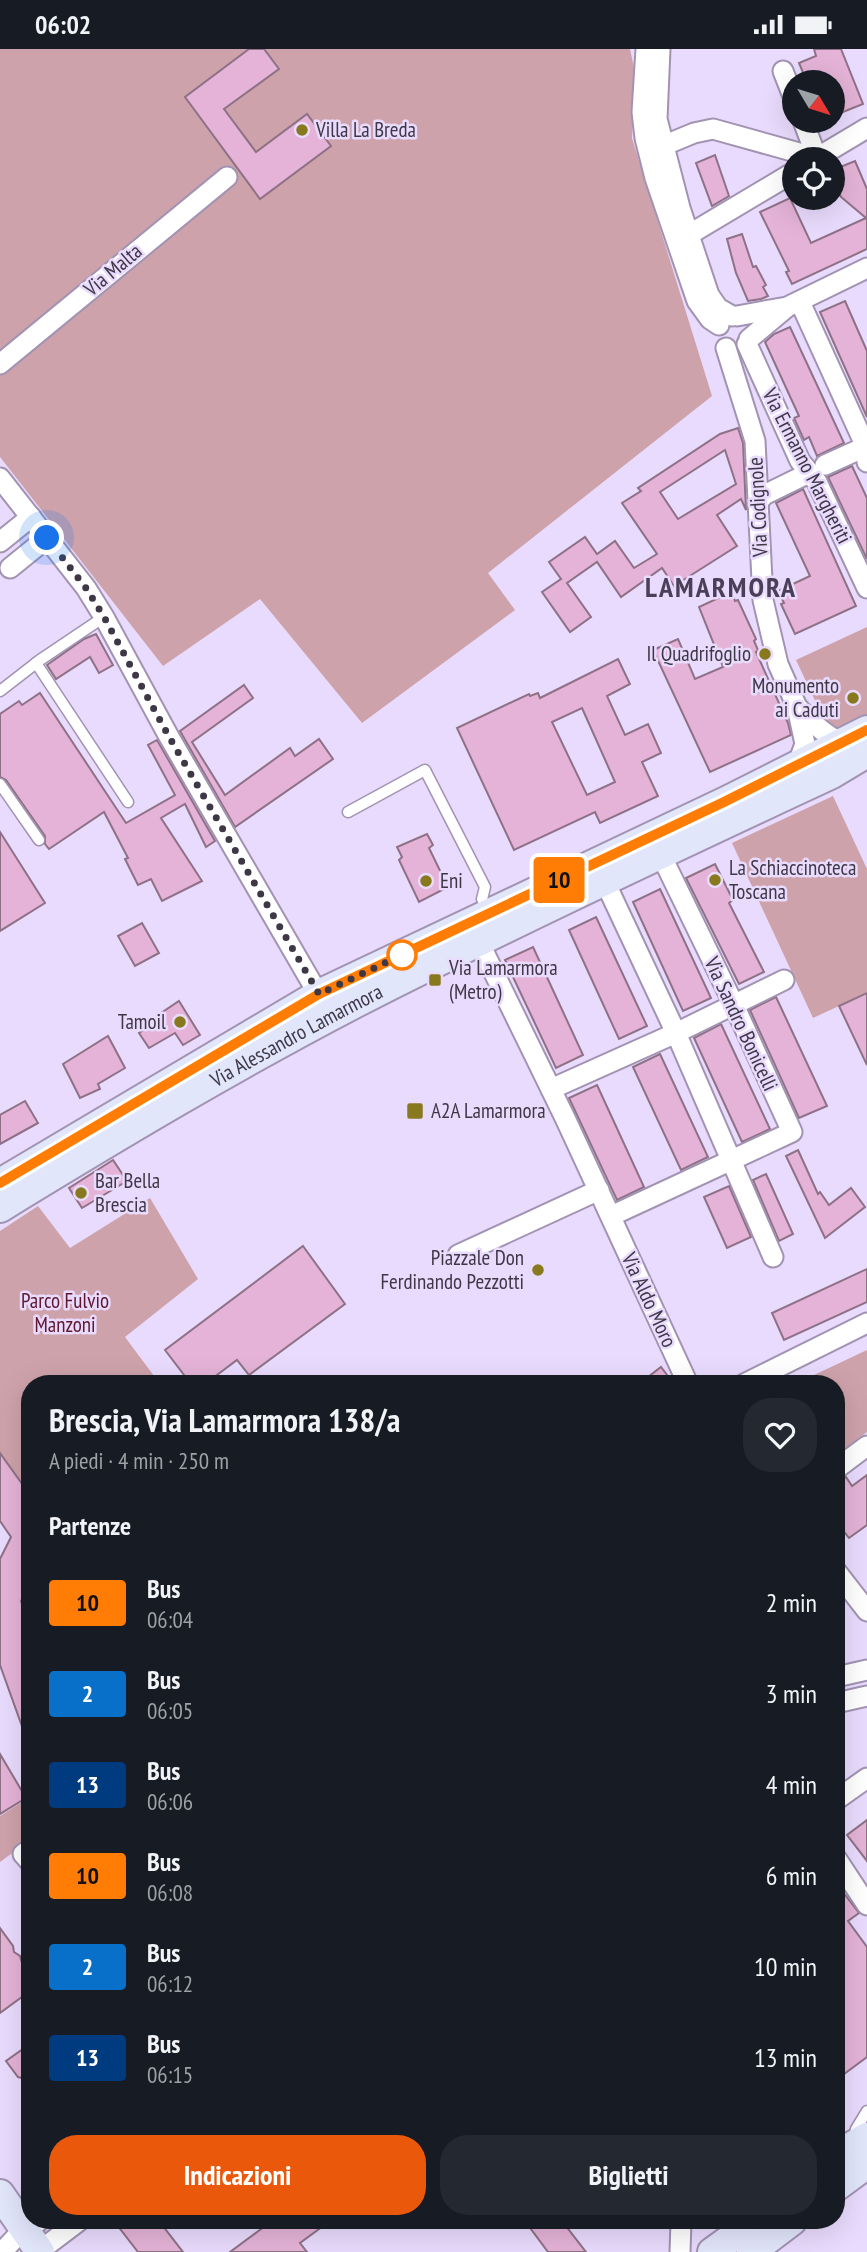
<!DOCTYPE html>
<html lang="it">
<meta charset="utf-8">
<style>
body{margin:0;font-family:"PT Sans Narrow",sans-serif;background:#242831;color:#f1f3f6;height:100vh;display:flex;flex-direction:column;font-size:26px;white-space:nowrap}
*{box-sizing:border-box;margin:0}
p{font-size:23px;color:#9ea1a6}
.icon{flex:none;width:38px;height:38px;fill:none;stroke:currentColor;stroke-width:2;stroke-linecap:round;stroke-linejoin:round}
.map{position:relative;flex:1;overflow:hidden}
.drawer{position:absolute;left:21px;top:1326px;width:824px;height:854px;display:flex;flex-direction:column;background:#171b24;border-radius:28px;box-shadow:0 7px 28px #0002}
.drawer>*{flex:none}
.badge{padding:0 14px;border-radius:5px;font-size:24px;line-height:46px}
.needle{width:46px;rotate:128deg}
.tools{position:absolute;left:782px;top:21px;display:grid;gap:14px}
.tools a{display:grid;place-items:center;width:63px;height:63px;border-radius:50%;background:#171b24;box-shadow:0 7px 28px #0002;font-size:35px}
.you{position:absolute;width:35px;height:35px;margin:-18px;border:5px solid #fff;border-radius:50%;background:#1a73e8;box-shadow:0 0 0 10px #1a73e833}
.map>.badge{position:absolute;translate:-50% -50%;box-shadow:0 0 0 4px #fff}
h2{padding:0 28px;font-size:26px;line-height:63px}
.round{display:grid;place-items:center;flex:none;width:74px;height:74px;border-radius:28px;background:#242831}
.overview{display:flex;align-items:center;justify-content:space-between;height:119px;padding:0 28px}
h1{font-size:33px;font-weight:700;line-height:52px}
.action{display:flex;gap:14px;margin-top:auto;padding:14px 28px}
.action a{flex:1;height:80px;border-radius:28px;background:#ea580c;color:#fff;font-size:28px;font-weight:700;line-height:80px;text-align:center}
.action a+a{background:#242831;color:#f1f3f6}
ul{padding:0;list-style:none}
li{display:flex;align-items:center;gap:21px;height:91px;padding:0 28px}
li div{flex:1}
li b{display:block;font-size:26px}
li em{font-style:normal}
li .badge{min-width:77px;font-weight:700;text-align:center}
.status{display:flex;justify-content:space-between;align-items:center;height:49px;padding:0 35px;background:#171b24;direction:ltr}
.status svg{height:19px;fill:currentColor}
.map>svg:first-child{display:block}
.green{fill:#cea2aa}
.building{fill:#e4b3d7;stroke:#8e7186;stroke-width:2;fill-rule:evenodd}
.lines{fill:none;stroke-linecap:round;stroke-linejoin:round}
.lane-casing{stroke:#a293b3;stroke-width:13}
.street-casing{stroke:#a293b3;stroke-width:23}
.secondary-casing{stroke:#a293b3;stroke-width:32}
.lane{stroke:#fff;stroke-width:10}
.street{stroke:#fff;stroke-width:19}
.secondary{stroke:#e2e6fb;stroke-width:28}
.line-casing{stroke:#fff;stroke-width:16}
.line{stroke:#ff7d04;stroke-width:10}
.walk{stroke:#3e3846;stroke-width:7;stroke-dasharray:0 12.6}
.poi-dot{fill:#89791e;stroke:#e9dbfd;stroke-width:2.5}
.stop-dot{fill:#fff;stroke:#ff7d04;stroke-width:3.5}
.labels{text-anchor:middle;stroke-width:5;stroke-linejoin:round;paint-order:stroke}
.poi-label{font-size:21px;fill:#3e3846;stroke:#e9dbfd;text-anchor:start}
.street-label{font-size:21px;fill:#3e3846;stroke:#e9dbfd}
.park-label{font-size:21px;fill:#5f172d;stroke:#e9dbfd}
.district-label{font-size:28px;font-weight:bold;letter-spacing:2px;fill:#4a3e59;stroke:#e9dbfd}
</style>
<div class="status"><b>06:02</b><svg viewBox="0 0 49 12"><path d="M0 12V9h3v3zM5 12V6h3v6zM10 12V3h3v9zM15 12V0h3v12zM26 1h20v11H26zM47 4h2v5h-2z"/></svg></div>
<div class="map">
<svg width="867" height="2203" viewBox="0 0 867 2203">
<rect width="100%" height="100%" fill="#e9dbfd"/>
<g class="green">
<path d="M0,0H630L635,23L632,89L712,347L488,524L515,561L362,674L260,550L163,617L0,408Z"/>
<path d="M867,578V672L846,682L826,675L796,611Z"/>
<path d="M833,747L867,820V944L813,969L732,794Z"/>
<path d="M150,1149L198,1230L125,1288L160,1335H30V1446L0,1404V1182L38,1157L70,1199Z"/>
<path d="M867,1301V1383L837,1406L836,1335H795Z"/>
<path d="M30,1748V1791L0,1813V1767Z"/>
</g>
<g class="building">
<path d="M249,0H264L279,20L224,60L256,103L307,65L331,97L260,150L185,48Z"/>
<path d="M814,0H841L863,55L833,67V33H807L799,14L816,7Z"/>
<path d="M715,106L729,147L712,157L696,114Z"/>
<path d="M855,112L867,140V200L792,235L786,223L789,222L760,163L790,149L811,194L866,169L841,148L833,130V121Z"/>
<path d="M742,185L753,218L756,217L766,236L763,238L768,247L761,250L748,252L736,224L727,190Z"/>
<path d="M845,252L867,302V368L820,263Z"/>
<path d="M790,278L844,394L817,407L809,388L804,391L794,369L799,367L765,293L774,285Z"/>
<path d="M738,379L743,394L746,461L741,450L717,466L737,497L674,537L662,519L621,548L597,513L567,534L591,568L570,583L542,543L561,530L549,513L585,488L597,505L615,492L634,519L657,505L622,454L641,442L638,439L720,385ZM725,401L736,435L678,470L660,443Z"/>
<path d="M852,417L867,449V510L828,428Z"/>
<path d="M803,440L856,557L795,585L781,555L784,554L778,542L810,527L776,454Z"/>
<path d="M731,543L735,552L738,551L756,590L754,592L758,601L756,603L788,674L791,686L710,723L653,601L678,590L695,630L723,618L699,558Z"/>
<path d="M96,585L113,616L99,624L90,608L56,630L47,616L84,590Z"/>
<path d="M618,610L630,635L607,647L625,686L648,675L661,704L642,713L658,747L600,774L595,763L514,801L457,679L529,645L530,647L538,644L540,649ZM582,659L615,733L587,746L552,673Z"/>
<path d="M244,636L253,649L192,693L225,746L290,699L295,707L319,690L333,710L235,778L180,682Z"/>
<path d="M40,644L126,774L175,746L148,696L157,691L215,792L206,798L185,755L161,769L202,832L162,852L151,830L138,836L125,810L128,809L104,763L49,800L45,795V787L6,731L0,728V665L19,652L22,656Z"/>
<path d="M0,783L45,854L0,882Z"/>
<path d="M427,785L433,796L429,799L448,838L419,853L399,811L402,808L397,798Z"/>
<path d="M715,815L733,851L729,854L764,923L739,935L686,829Z"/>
<path d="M660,840L711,949L683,962L633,853Z"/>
<path d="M596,868L647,977L619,990L569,881Z"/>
<path d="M142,874L159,904L135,917L118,887Z"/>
<path d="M533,898L583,1006L556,1019L505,911Z"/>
<path d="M867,944V1016L839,957Z"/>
<path d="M776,948L827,1057L799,1069L750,961Z"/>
<path d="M179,952L200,986L183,996L175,984L149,999L139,984L160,970L158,966Z"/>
<path d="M721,975L770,1080L742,1093L694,989Z"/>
<path d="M108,987L125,1019L98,1035L100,1040L80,1049L63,1015Z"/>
<path d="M660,1005L708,1108L681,1121L633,1018Z"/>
<path d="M597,1036L644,1138L617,1151L569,1049Z"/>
<path d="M25,1052L38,1074L0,1095V1066Z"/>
<path d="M798,1101L818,1145L820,1143L829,1156L851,1139L865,1158L825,1189L786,1107Z"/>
<path d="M113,1111L127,1132L82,1159L69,1139Z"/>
<path d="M766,1125L793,1185L779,1192L753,1131Z"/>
<path d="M729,1137L751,1188L727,1199L704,1148Z"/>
<path d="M303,1197L345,1255L249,1326L237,1311L205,1335H191L165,1301Z"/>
<path d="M867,1220V1253L784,1291L772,1264Z"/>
<path d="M661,1318L674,1335H639Z"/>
<path d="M0,1404L30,1446V1536L21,1552L30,1579L28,1694L0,1616V1510L11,1488L0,1472Z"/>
<path d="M867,1426V1476L849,1489L836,1473V1432L846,1428L852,1437Z"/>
<path d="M0,1705L26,1749L0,1765Z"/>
<path d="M867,1771V1812L847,1786Z"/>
<path d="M836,1834L859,1864L848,1872L867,1898V2008L836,2031Z"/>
<path d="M0,1879L13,1897L14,1903L20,1907L22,1914L30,1918V1942L0,1964Z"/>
<path d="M30,1995V2031L18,2028L6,2012Z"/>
<path d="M114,2172H159L183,2203H138Z"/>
<path d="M272,2172H330L300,2194L307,2203H230Z"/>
<path d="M525,2172H562L586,2203H548Z"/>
</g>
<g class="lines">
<g class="lane-casing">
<g id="lane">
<path d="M36,614L128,753"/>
<path d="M0,642L40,611L104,568"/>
<path d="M0,735L39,791"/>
<path d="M348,763L425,721L485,838L482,850L488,862"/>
<path d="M854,2089L856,2080L867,2062"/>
</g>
</g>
<g class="street-casing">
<g id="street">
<path d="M646,0L642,63L645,89L655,129L697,252L710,270L719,276"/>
<path d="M660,0L657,70L680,159L709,246L718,259L732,267"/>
<path d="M783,22L794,50"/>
<path d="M653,101L694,84L713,80L817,109L803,72"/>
<path d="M815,110L867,79"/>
<path d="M680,191L794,123"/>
<path d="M800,253L866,398L867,413"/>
<path d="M737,267L787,258L867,219"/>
<path d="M749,290L786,259"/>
<path d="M747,295L800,412L817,433L867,539"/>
<path d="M726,299L755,392L763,551L778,615L797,658L805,695L797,717"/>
<path d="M0,315L227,128"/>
<path d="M825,416L867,397"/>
<path d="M0,429L86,539L104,568L168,686L324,955"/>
<path d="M758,453L764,446L809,424"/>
<path d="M0,493L31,468"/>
<path d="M10,519L47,489"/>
<path d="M798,659C813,674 828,690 849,696"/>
<path d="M605,833L676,984L773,1208"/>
<path d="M479,893L565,1069L688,1335"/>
<path d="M551,1040L676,984L784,931"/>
<path d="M611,1167L792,1083L734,956L661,806"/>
<path d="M458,1206L599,1141"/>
<path d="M744,1335L867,1274"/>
<path d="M836,1420L867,1397"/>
<path d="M836,1522L867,1562"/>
<path d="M836,1628L867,1621"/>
<path d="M836,1654L867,1647"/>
<path d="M836,1751L867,1729"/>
<path d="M30,1800L23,1805L30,1813"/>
<path d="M836,1809L867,1856"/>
<path d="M2,2203L16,2188L39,2172"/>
<path d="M38,2203L79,2172"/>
<path d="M680,2203L681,2172"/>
</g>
</g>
<g class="secondary-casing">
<g id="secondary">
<path d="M0,1134L319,945L724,753L867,681"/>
<path id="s1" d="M0,1159C116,1088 233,1018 354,955C511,875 672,800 832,725L867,704"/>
<path d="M836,2111L852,2097L867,2088"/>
<path d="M836,2138L867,2115"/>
<path d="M0,2145L40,2203"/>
<path d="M712,2203L755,2172"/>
<path d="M751,2203L792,2172"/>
</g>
</g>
<use href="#lane" class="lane"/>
<use href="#street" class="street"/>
<use href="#secondary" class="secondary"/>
</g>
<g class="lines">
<g class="line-casing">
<path id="line" d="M0,1134L319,945L724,753L867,681"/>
</g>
<use href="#line" class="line"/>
<path class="walk" d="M47,489L86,539L104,568L168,686L319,945L402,906"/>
</g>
<g class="poi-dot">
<circle cx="302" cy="81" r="7"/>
<circle cx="765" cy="605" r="7"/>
<circle cx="853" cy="649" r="7"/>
<circle cx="715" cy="831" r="7"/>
<circle cx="426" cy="832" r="7"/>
<rect x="428" y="924" width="14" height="14" rx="3.5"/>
<circle cx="180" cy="973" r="7"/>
<rect x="406" y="1053" width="18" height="18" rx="3.5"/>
<circle cx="81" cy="1144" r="7"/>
<circle cx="538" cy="1221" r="7"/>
</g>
<circle class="stop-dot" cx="402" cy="906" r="14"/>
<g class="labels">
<g class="poi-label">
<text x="316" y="88">Villa La Breda</text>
<text x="751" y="612" text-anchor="end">Il Quadrifoglio</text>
<text x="839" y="644" text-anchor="end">Monumento<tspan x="839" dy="24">ai Caduti</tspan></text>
<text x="729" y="826">La Schiaccinoteca<tspan x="729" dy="24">Toscana</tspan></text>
<text x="440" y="839">Eni</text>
<text x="449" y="926">Via Lamarmora<tspan x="449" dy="24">(Metro)</tspan></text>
<text x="166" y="980" text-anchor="end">Tamoil</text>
<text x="431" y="1069">A2A Lamarmora</text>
<text x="95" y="1139">Bar Bella<tspan x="95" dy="24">Brescia</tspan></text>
<text x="524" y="1216" text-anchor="end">Piazzale Don<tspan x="524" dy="24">Ferdinando Pezzotti</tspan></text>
</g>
<g class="street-label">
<text transform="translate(113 221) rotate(-40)" y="7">Via Malta</text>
<text transform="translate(807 417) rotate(63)" y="7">Via Ermanno Margheriti</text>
<text transform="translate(758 458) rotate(-93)" y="7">Via Codignole</text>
<text transform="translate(741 975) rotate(65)" y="7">Via Sandro Bonicelli</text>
<text dy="7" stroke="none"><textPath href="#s1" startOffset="343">Via Alessandro Lamarmora</textPath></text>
<text transform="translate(649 1251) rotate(65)" y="7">Via Aldo Moro</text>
</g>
<g class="park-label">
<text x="65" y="1259">Parco Fulvio<tspan x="65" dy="24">Manzoni</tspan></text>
</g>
<g class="district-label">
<text x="721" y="548">LAMARMORA</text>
</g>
</g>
</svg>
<div class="tools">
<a><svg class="needle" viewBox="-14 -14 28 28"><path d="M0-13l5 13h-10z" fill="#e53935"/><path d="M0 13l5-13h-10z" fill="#9ea1a6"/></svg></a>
<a><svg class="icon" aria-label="locate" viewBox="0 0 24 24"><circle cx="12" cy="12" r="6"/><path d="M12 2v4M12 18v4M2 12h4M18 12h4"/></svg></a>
</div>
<div class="you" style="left:47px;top:489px"></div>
<b class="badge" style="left:559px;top:831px;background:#ff7d04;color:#111">10</b>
<section class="drawer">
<div class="overview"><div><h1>Brescia, Via Lamarmora 138/a</h1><p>A piedi · 4 min · 250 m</p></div><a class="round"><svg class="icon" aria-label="heart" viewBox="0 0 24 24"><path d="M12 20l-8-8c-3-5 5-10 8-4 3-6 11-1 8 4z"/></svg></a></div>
<h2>Partenze</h2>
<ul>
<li><span class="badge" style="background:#ff7d04;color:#111">10</span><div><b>Bus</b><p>06:04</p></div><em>2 min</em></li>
<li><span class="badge" style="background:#0970ca;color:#fff">2</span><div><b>Bus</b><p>06:05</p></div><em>3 min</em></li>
<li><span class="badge" style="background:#003b80;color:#fff">13</span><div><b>Bus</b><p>06:06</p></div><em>4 min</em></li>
<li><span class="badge" style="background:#ff7d04;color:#111">10</span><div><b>Bus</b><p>06:08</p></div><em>6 min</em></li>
<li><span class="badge" style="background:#0970ca;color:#fff">2</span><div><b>Bus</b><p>06:12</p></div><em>10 min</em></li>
<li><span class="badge" style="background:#003b80;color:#fff">13</span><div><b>Bus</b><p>06:15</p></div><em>13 min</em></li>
</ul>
<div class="action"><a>Indicazioni</a><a>Biglietti</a></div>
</section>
</div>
